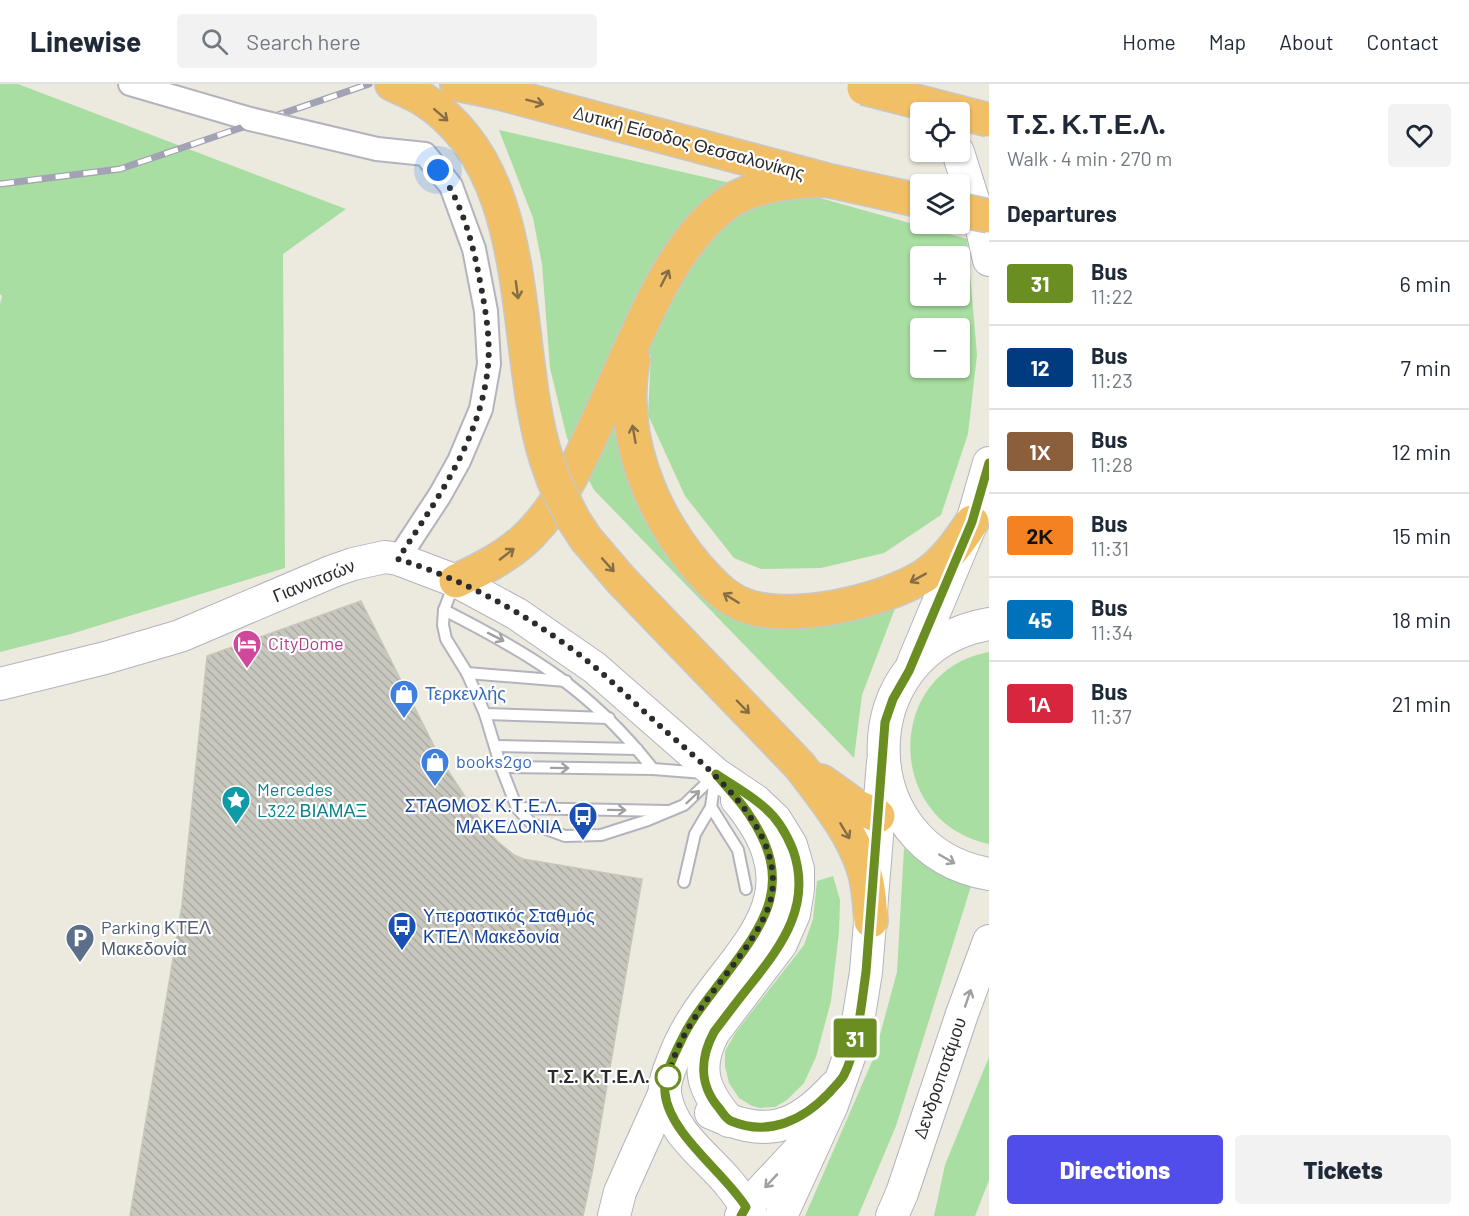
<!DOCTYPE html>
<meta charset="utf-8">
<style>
body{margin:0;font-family:Barlow,sans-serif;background:#f2f2f3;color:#1f2937;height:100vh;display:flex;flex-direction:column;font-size:22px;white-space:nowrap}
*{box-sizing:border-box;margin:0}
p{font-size:20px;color:#747a83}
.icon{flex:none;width:33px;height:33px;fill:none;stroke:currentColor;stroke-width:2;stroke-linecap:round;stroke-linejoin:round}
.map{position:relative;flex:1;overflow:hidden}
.side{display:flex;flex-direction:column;background:#fff;width:480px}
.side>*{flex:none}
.badge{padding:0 12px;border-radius:4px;font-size:21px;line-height:39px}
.controls{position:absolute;left:910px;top:18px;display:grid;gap:12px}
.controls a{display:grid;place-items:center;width:60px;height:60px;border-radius:6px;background:#fff;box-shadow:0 2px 4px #0004;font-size:30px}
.you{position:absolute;width:30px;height:30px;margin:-15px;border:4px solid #fff;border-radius:50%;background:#1a73e8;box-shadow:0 0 0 9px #1a73e833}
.map>.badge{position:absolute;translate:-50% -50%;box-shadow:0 0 0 3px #fff}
h2{padding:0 18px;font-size:22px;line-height:54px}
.round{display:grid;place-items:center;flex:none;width:63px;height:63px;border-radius:6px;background:#f2f2f3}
.summary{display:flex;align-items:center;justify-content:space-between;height:102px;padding:0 18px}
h1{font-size:28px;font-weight:800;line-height:45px}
.primary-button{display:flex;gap:12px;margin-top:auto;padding:12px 18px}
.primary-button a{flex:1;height:69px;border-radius:6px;background:#514deb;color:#fff;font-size:24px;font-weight:800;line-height:69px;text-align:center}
.primary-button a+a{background:#f2f2f3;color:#1f2937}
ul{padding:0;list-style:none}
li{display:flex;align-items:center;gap:18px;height:84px;padding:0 18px;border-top:2px solid #e0e1e3}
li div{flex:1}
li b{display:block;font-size:22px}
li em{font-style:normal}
li .badge{min-width:66px;font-weight:700;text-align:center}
header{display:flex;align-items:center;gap:36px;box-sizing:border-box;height:84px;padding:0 30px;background:#fff;border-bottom:2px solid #e0e1e3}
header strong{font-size:28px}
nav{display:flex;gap:33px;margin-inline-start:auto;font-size:21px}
.search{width:420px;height:54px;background:#f2f2f3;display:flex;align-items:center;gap:15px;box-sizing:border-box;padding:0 21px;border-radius:6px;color:#747a83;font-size:22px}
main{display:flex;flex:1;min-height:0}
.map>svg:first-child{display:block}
.grass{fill:#a8dea1;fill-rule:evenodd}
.building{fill:url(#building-back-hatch);stroke:#c8c5b9;stroke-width:1.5}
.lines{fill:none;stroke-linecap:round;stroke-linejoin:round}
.lane-casing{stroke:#b3b3be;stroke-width:14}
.street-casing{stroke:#b3b3be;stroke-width:26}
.secondary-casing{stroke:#b3b3be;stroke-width:34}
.highway-casing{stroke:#c8c8c8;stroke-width:36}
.lane{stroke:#fff;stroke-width:10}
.street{stroke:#fff;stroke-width:22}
.secondary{stroke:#fff;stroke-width:32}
.highway{stroke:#f1bf65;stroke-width:33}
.rail-casing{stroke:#a3a2b4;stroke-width:7}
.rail{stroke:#fff;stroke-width:4.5;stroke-dasharray:14;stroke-linecap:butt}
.street-bridge-casing{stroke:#b3b3be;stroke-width:26;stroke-linecap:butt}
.highway-bridge-casing{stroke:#c8c8c8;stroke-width:36;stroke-linecap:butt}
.street-bridge{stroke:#fff;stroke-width:22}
.highway-bridge{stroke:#f1bf65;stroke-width:33}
.oneway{stroke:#856e46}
.oneway2{stroke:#a0a0a0}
.line-casing{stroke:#fff;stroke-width:14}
.line{stroke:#6b8e23;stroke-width:9}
.walk{stroke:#2c2c2c;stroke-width:6;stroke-dasharray:0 10.8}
.stop-dot{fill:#fff;stroke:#6b8e23;stroke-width:3}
.labels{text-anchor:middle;stroke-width:4.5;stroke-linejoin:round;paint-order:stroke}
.street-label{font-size:18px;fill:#2c2c2c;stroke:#fff}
.hotel-label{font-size:18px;fill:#b23c85;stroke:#fff;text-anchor:start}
.shop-label{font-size:18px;fill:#366cbe;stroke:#fff;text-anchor:start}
.culture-label{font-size:18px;fill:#0d838f;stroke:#fff;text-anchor:start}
.transit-label{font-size:18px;fill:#164399;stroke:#fff;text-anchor:end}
.service-label{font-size:18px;fill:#4e5e75;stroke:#fff;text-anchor:start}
.stop-label{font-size:18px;font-weight:bold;fill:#2c2c2c;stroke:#fff;text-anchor:end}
</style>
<header>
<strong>Linewise</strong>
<div class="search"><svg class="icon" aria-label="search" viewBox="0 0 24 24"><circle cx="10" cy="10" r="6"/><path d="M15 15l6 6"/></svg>Search here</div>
<nav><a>Home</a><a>Map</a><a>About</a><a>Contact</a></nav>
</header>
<main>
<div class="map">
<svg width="989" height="1132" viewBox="0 0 989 1132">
<defs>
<pattern id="building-back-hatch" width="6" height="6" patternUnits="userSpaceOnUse" patternTransform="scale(1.5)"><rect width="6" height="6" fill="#c8c7be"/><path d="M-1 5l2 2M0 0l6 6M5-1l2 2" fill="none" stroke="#acaba3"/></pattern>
</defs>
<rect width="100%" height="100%" fill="#ece9df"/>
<g class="grass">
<path d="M0,0H18L346,125L283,170L285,484L71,550L0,568V220L2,212L0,210Z"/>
<path d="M499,46L782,111L820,114L967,155L977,271L968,350L941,431L884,469L821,484L761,485L734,474L685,412L648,331L651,270L612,332L649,429L716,517L899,514L862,611L854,674L594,406L567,354L550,284L542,180L533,134ZM921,172H960V212H921ZM921,244H960V284H921Z"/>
<path d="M989,568V760C884,738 884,587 989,568Z"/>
<path d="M904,764C925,780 946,794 972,799L896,1042L858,1132H805L874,973L897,888Z"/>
<path d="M833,792L840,816L839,848L831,917L816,973L804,999L787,1016L775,1023L760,1024L752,1022L739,1014L729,999L725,982V967L736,948L804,861L813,835L817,797Z"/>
<path d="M989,973V1096L975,1132H934L945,1081Z"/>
</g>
<path class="building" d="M361,517L441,676L487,746L498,758L514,771L523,775L642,795L593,1084L583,1132H130L182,821L207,572Z"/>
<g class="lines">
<g class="lane-casing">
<g id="lane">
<path d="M454,500L444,526L443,541L446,555L467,589L485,630L501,683L517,724L532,740L565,752L601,751L648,736L684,721L714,692"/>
<path d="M444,526C531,570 592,607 653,685"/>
<path d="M467,589L566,597"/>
<path d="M485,630L609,634"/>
<path d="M495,662L637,665"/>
<path d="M501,683L653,685L704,689"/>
<path d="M711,723L738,766L746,805"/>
<path d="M517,724L667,727"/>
<path d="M684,798L695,750L711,723L715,694"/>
</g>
</g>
<g class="street-casing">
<g id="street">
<path d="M130,0L250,35"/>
<path d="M377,65L425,70L451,102L474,165L486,227L489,280L481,325L459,377L440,411L398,475"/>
</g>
</g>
<g class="secondary-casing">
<g id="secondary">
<path d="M958,68L981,141L989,176"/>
<path d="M989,540C849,564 848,765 989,790"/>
<path d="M913,579L972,438L989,379"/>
<path d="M0,600L105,574L180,552L333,487L353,480L385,473L398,475L456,497L517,530L595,584L716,690L756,717L775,735L791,761L798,785V805L794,830L781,860L714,948C694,985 704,1007 729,1037"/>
<path d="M737,716C831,828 713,874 675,971C671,982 663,998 665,1010C671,1048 705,1071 728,1098C737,1109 745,1120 751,1132"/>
<path d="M711,1029C765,1053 794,1047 834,1003"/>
<path d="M614,1132L620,1108L665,1008"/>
<path d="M741,1132L746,1123L803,1062"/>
<path d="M781,1132L832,1021L855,956L866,888L883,678"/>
<path d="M892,1132L902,1109L962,930L989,857"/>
</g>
</g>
<g class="highway-casing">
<g id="highway">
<path d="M392,0C402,5 412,9 421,14C538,86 510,260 546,374"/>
<path d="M457,0L496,8L826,96L921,117"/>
<path d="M633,276C619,349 650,428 698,484C710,497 722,511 739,519C785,541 882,518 924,492C945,478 958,459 972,438"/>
<path d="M573,435L586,455L622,497L800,682C824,714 852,747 864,786C869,803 870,820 871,837"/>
<path d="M456,497C480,486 502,475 522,458C557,427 576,384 595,343C615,300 633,257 654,215C671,181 697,140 729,118C754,101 796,97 826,96"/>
<path d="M821,697L856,722L878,732"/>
</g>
</g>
<use href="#lane" class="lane"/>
<use href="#street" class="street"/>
<use href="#secondary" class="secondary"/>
<use href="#highway" class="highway"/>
<g class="rail-casing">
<path id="rail" d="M0,100L120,85L369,0"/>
</g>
<use href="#rail" class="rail"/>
<g class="street-bridge-casing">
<path id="street-bridge" d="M250,35L377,65"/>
</g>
<g class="highway-bridge-casing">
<g id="highway-bridge">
<path d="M864,4L989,36"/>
<path d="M960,126L989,132"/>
<path d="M546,374L554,397L573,435"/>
</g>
</g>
<use href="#street-bridge" class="street-bridge"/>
<use href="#highway-bridge" class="highway-bridge"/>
</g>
<defs><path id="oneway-shaft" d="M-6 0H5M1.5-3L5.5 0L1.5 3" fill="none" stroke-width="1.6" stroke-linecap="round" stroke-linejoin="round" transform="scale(1.5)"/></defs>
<g class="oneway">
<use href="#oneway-shaft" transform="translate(535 18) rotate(15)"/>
<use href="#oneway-shaft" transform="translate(441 31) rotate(41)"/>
<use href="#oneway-shaft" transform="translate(665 194) rotate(-63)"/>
<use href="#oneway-shaft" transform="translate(517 206) rotate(82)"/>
<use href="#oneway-shaft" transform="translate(634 350) rotate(-100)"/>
<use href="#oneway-shaft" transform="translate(507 470) rotate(-38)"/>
<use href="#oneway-shaft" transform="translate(608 481) rotate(48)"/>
<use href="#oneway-shaft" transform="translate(918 494) rotate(151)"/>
<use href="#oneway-shaft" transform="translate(731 514) rotate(-148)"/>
<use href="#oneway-shaft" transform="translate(743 623) rotate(46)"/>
<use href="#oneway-shaft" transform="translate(845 747) rotate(59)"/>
</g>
<g class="oneway2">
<use href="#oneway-shaft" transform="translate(496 553) rotate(27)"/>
<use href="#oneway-shaft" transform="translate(560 684) rotate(1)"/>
<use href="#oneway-shaft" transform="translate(693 713) rotate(-44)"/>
<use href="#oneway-shaft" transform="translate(617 726) rotate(1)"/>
<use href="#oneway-shaft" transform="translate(947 775) rotate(30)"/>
<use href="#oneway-shaft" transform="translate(968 914) rotate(-71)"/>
<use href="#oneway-shaft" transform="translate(771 1097) rotate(133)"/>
</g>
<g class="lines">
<g class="line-casing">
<path id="line" d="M741,1132L746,1123C725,1089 669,1050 665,1009C663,993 674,971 681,957C691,935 707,916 722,896C766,838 796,799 748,729C739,715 726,703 716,690C732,701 751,711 765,724C778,735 787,751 793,766C812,820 783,860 751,900C738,916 726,932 714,948C700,974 699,1001 719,1024C722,1028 726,1035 731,1037C769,1053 803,1036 829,1009C834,1003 841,997 844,991C857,967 862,916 866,888L885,638L893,615L909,587L972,438L989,379"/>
</g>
<use href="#line" class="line"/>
<path class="walk" d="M438,86C460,114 471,153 478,187C484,218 491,251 488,282C481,355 437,415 398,475C469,497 539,537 596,584C618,603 639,623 660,642C705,682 782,741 772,809C769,828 758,846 747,862C718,904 680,942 668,993"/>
</g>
<defs>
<g id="hotel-pin" transform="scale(1.5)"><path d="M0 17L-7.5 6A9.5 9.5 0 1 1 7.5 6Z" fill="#d1479c" stroke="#fff"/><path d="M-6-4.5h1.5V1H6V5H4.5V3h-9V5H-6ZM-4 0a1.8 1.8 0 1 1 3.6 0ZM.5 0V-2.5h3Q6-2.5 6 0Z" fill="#fff"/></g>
<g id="shop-pin" transform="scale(1.5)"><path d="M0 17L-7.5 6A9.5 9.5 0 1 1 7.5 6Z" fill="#3f7fe0" stroke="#fff"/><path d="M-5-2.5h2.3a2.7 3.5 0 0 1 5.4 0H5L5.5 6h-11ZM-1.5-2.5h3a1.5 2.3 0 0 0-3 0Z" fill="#fff"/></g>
<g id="sight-pin" transform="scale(1.5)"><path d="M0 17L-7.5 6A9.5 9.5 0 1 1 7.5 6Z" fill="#0f9aa8" stroke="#fff"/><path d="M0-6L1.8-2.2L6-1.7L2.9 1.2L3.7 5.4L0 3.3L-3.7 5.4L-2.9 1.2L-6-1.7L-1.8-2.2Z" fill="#fff"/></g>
<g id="bus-pin" transform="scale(1.5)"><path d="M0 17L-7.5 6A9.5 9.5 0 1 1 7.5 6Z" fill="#1a4fb4" stroke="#fff"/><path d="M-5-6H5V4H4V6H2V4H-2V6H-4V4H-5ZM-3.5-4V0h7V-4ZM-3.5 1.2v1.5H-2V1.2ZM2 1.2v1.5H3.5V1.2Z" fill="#fff"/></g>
<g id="parking-pin" transform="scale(1.5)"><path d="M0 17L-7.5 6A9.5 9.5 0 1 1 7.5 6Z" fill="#5c6f8a" stroke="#fff"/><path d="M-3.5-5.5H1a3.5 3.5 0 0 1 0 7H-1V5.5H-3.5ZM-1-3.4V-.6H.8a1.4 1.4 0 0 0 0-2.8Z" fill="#fff"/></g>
</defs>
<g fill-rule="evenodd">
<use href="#hotel-pin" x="247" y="560"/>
<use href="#shop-pin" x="404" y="610"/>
<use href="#shop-pin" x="435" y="678"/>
<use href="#sight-pin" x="236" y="716"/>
<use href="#bus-pin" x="583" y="732"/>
<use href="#bus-pin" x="402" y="842"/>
<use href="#parking-pin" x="80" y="854"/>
</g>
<circle class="stop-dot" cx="668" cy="993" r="12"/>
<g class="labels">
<g class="street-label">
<text transform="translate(689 59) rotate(15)" y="6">Δυτική Είσοδος Θεσσαλονίκης</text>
<text transform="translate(314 497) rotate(-22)" y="6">Γιαννιτσών</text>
<text transform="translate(940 994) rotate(-71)" y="6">Δενδροποτάμου</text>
</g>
<g class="hotel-label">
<text x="268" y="566">CityDome</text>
</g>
<g class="shop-label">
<text x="425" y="616">Τερκενλής</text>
<text x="456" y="684">books2go</text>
</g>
<g class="culture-label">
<text x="257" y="712">Mercedes<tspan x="257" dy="21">L322 ΒΙΑΜΑΞ</tspan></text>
</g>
<g class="transit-label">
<text x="562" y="728">ΣΤΑΘΜΟΣ Κ.Τ.Ε.Λ.<tspan x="562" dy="21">ΜΑΚΕΔΟΝΙΑ</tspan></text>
<text x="423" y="838" text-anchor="start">Υπεραστικός Σταθμός<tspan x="423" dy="21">ΚΤΕΛ Μακεδονία</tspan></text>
</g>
<g class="service-label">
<text x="101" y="850">Parking ΚΤΕΛ<tspan x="101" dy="21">Μακεδονία</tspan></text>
</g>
<g class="stop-label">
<text x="650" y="999">Τ.Σ. Κ.Τ.Ε.Λ.</text>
</g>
</g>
</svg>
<div class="controls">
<a><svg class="icon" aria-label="locate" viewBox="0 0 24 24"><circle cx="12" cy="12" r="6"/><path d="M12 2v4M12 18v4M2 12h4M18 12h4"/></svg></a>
<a><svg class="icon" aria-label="layers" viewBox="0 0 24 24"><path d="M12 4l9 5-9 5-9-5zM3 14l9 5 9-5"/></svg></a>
<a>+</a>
<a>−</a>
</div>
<div class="you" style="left:438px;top:86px"></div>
<b class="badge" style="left:855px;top:954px;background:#6b8e23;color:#fff">31</b>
</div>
<section class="side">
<div class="summary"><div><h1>Τ.Σ. Κ.Τ.Ε.Λ.</h1><p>Walk · 4 min · 270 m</p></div><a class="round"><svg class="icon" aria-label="heart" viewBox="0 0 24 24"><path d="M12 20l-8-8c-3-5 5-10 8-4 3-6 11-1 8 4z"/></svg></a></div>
<h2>Departures</h2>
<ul>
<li><span class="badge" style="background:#6b8e23;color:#fff">31</span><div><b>Bus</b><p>11:22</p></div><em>6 min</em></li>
<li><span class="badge" style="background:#003b80;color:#fff">12</span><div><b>Bus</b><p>11:23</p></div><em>7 min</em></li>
<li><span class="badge" style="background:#8b5e3c;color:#fff">1Χ</span><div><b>Bus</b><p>11:28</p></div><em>12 min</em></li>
<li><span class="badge" style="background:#f58220;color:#111">2Κ</span><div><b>Bus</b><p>11:31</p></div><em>15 min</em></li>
<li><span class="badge" style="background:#0072bc;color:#fff">45</span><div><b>Bus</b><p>11:34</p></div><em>18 min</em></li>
<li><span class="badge" style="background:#d7263d;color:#fff">1Α</span><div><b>Bus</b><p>11:37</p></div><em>21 min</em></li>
</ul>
<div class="primary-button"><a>Directions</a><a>Tickets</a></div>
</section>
</main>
